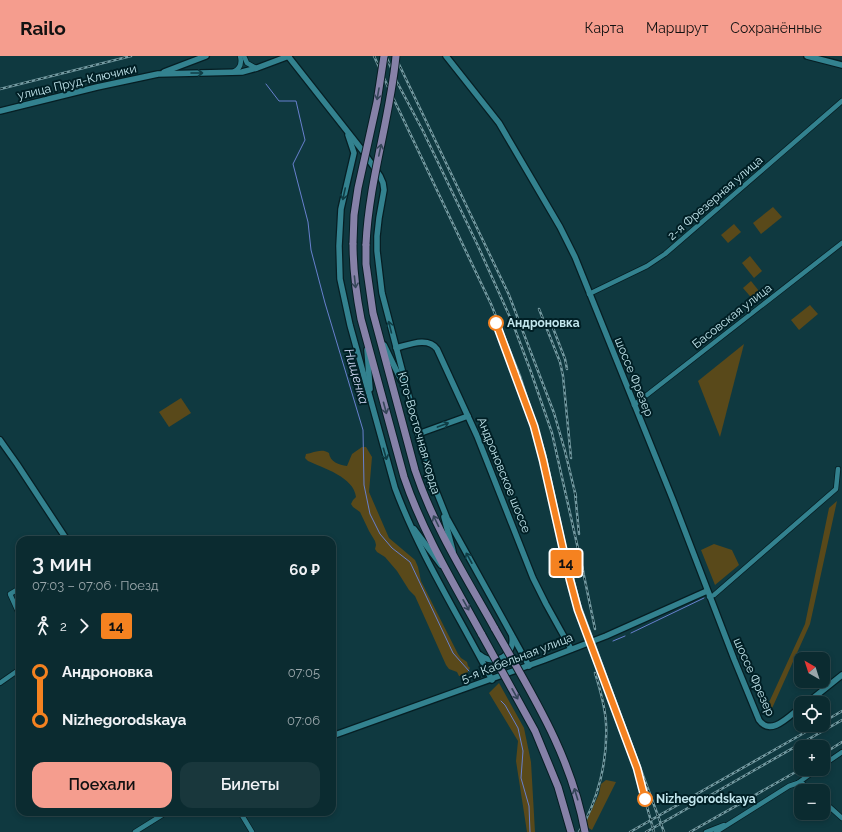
<!DOCTYPE html>
<html lang="ru">
<meta charset="utf-8">
<style>
body{margin:0;font-family:Raleway,sans-serif;background:#19373c;color:#f1f3f6;height:100vh;display:flex;flex-direction:column;font-size:15px;white-space:nowrap}
*{box-sizing:border-box;margin:0}
p{font-size:13px;color:#9aa7ab}
.icon{flex:none;width:22px;height:22px;fill:none;stroke:currentColor;stroke-width:2;stroke-linecap:round;stroke-linejoin:round}
.map{position:relative;flex:1;overflow:hidden}
.drawer{position:absolute;left:16px;top:480px;width:320px;height:280px;display:flex;flex-direction:column;background:#0b2b30;border-radius:12px;box-shadow:0 2px 6px #0003,0 0 0 1px #2b474c}
.drawer>*{flex:none}
.badge{padding:0 8px;border-radius:3px;font-size:14px;line-height:26px}
.needle{width:26px;rotate:321deg}
.controls{position:absolute;left:794px;top:596px;display:grid;gap:8px}
.controls a{display:grid;place-items:center;width:36px;height:36px;border-radius:8px;background:#0b2b30;box-shadow:0 2px 6px #0003,0 0 0 1px #2b474c;font-size:20px}
.map>.badge{position:absolute;translate:-50% -50%;box-shadow:0 0 0 2px #fff}
.legs{display:flex;align-items:center;gap:6px;height:44px;padding:0 16px;font-size:13px}
.legs p{margin-inline-start:auto}
.summary{display:flex;align-items:center;justify-content:space-between;height:68px;padding:0 16px}
h1{font-size:22px;font-weight:600;line-height:30px}
.cta{display:flex;gap:8px;margin-top:auto;padding:8px 16px}
.cta a{flex:1;height:46px;border-radius:12px;background:#f59d8e;color:#111;font-size:16px;font-weight:600;line-height:46px;text-align:center}
.cta a+a{background:#19373c;color:#f1f3f6}
ul{padding:0 16px;list-style:none}
li{display:flex;align-items:center;gap:14px;height:48px;font-size:15px}
li i{display:grid;place-items:center;width:6px;height:100%;margin:0 5px;background:currentColor}
li i::after{content:'';width:10px;height:10px;margin:-5px;border:3px solid;border-radius:50%;background:#0b2b30}
li p{margin-inline-start:auto}
li:first-child i{background:linear-gradient(#0000 50%,currentColor 0)}
li:last-child i{background:linear-gradient(currentColor 50%,#0000 0)}
header{display:flex;align-items:center;gap:24px;box-sizing:border-box;height:56px;padding:0 20px;background:#f59d8e;color:#111}
header strong{font-size:19px}
nav{display:flex;gap:22px;margin-inline-start:auto;font-size:14px}
.map>svg:first-child{display:block}
.green{fill:#59491a}
.lines{fill:none;stroke-linecap:round;stroke-linejoin:round}
.stream{stroke:#6780ce;stroke-width:1}
.minor-casing{stroke:#061e23;stroke-width:6}
.tertiary-casing{stroke:#061e23;stroke-width:8}
.primary-casing{stroke:#061e23;stroke-width:9}
.minor{stroke:#33828f;stroke-width:4.5}
.tertiary{stroke:#33828f;stroke-width:5.5}
.primary{stroke:#8681a8;stroke-width:7}
.rail-casing{stroke:#749aa1;stroke-width:2.5}
.rail{stroke:#001f25;stroke-width:1;stroke-dasharray:3;stroke-linecap:butt}
.primary-bridge-casing{stroke:#061e23;stroke-width:9;stroke-linecap:butt}
.primary-bridge{stroke:#8681a8;stroke-width:7}
.oneway{stroke:#0f3d45}
.oneway2{stroke:#364659}
.line-1-casing{stroke:#fff;stroke-width:9}
.line-1{stroke:#f58220;stroke-width:6}
.stop-1-dot{fill:#fff;stroke:#f58220;stroke-width:2}
.labels{text-anchor:middle;stroke-width:4;stroke-linejoin:round;paint-order:stroke}
.street-label{font-size:12px;fill:#c2e6ed;stroke:#001f25}
.stop-label{font-size:12px;font-weight:bold;fill:#c2e6ed;stroke:#001f25;text-anchor:start}
.water-label{font-size:13px;font-style:italic;fill:#cfd8f4;stroke:#001f25}
</style>
<header>
<strong>Railo</strong>
<nav><a>Карта</a><a>Маршрут</a><a>Сохранённые</a></nav>
</header>
<div class="map">
<svg width="842" height="776" viewBox="0 0 842 776">
<rect width="100%" height="100%" fill="#0f3940"/>
<g class="green">
<path d="M773,151L782,161L761,178L753,167Z"/>
<path d="M734,168L741,176L728,187L721,179Z"/>
<path d="M750,200L762,215L754,222L742,207Z"/>
<path d="M751,225L763,240L755,246L743,232Z"/>
<path d="M810,249L818,258L799,274L791,264Z"/>
<path d="M744,288L720,381L698,325Z"/>
<path d="M181,342L191,357L169,371L159,356Z"/>
<path d="M362,391H366L372,401L369,436L389,482L415,504L418,511L421,525L458,598L461,602L467,606L468,610L470,612C467,618 465,620 459,620L457,616L449,613L446,609L415,540L409,534L397,515L385,501L377,496L375,493L376,489L375,485L369,475L360,456L353,451L351,448L353,444L356,441C354,421 323,412 308,405L305,402L306,398C314,397 321,392 329,397C330,406 339,409 347,410L352,398Z"/>
<path d="M837,445L810,568L769,659L765,655L805,568L829,452Z"/>
<path d="M714,488L732,494L739,509L715,529L701,494Z"/>
<path d="M499,627L524,672L531,706L535,776H527L516,705L518,685L489,637Z"/>
<path d="M606,724L616,726L592,774L587,771L585,768L599,738L601,728Z"/>
</g>
<g class="lines">
<g class="stream">
<path d="M266,28L279,45H296L305,84L293,108L308,166L311,194L325,247L363,374L364,429L370,458L380,478L392,492L410,506L453,597L469,615"/>
<path d="M631,577L704,542"/>
<path d="M613,585L625,580"/>
<path d="M501,645L505,649L518,672L523,695L521,722L529,750L530,776"/>
</g>
<g class="minor-casing">
<g id="minor">
<path d="M244,0L247,7L256,12"/>
<path d="M233,16C240,13 242,7 240,0"/>
<path d="M589,238L647,210L665,198L842,45"/>
<path d="M634,349L842,187"/>
<path d="M20,532L10,538L20,560"/>
<path d="M709,541L714,539L836,433L838,413"/>
<path d="M0,627L20,613"/>
<path d="M823,709L842,696"/>
<path d="M798,727L817,713"/>
<path d="M798,727L803,728L811,735"/>
<path d="M823,745L842,762"/>
<path d="M240,756L252,776"/>
<path d="M135,776L167,756"/>
<path d="M706,776L724,769"/>
<path d="M716,776L789,730L798,727"/>
</g>
</g>
<g class="tertiary-casing">
<g id="tertiary">
<path d="M288,0L362,94L380,120L383,127L384,134L379,162L377,180V195L382,237L429,417L447,462L529,610"/>
<path d="M446,0L499,67L560,171L575,201L673,444L734,603L759,664C771,681 789,660 801,651"/>
<path d="M807,0L842,9"/>
<path d="M164,16L206,0"/>
<path d="M0,55L97,31L158,18L242,16L257,12L289,0"/>
<path d="M348,79L354,97L341,153L339,190L340,223L350,269L395,432C420,499 459,560 492,624"/>
<path d="M384,289L401,324"/>
<path d="M396,292C408,289 428,280 437,293L477,380L533,522L546,548L571,593"/>
<path d="M367,294L370,333"/>
<path d="M418,378L468,360"/>
<path d="M0,384L17,408L67,484"/>
<path d="M444,461L453,495"/>
<path d="M414,473L441,509"/>
<path d="M480,599C495,611 515,599 512,581"/>
<path d="M807,647L842,619"/>
<path d="M332,680L544,604L606,580L707,535"/>
</g>
</g>
<g class="primary-casing">
<g id="primary">
<path d="M353,187C353,213 356,237 361,263L404,421C423,477 454,528 482,579"/>
<path d="M366,188V208L373,257L415,414C434,471 466,521 495,573"/>
</g>
</g>
<use href="#minor" class="minor"/>
<use href="#tertiary" class="tertiary"/>
<use href="#primary" class="primary"/>
<g class="rail-casing">
<g id="rail">
<path d="M374,0L388,31L491,248L520,320L545,398L569,507L580,549L664,776"/>
<path d="M386,0L397,26L423,75L478,190L513,268L531,316L552,377L583,515"/>
<path d="M395,0L509,239L554,357L565,395L576,441"/>
<path d="M0,33L131,0"/>
<path d="M539,253L560,306L563,320L571,402"/>
<path d="M553,272L565,303L567,313"/>
<path d="M575,436L579,478"/>
<path d="M582,510L595,573"/>
<path d="M823,666L842,655"/>
<path d="M823,698L842,686"/>
<path d="M642,733L654,776"/>
<path d="M579,776C598,745 608,704 606,667C605,650 600,633 595,617"/>
<path d="M630,776L818,669"/>
<path d="M646,776L842,664"/>
<path d="M690,776L801,713"/>
</g>
</g>
<use href="#rail" class="rail"/>
<g class="primary-bridge-casing">
<g id="primary-bridge">
<path d="M353,187L354,159L358,132L377,46L384,0"/>
<path d="M366,188C369,124 390,63 396,0"/>
<path d="M495,573C533,640 571,699 585,776"/>
<path d="M482,579L535,675L558,731L571,776"/>
</g>
</g>
<use href="#primary-bridge" class="primary-bridge"/>
</g>
<defs><path id="oneway-shaft" d="M-6 0H5M1.5-3L5.5 0L1.5 3" fill="none" stroke-width="1.6" stroke-linecap="round" stroke-linejoin="round"/></defs>
<g class="oneway">
<use href="#oneway-shaft" transform="translate(197 17)"/>
<use href="#oneway-shaft" transform="translate(344 138) rotate(102)"/>
<use href="#oneway-shaft" transform="translate(390 271) rotate(-104)"/>
<use href="#oneway-shaft" transform="translate(443 369) rotate(-20)"/>
<use href="#oneway-shaft" transform="translate(385 398) rotate(74)"/>
<use href="#oneway-shaft" transform="translate(469 502) rotate(-119)"/>
</g>
<g class="oneway2">
<use href="#oneway-shaft" transform="translate(378 38) rotate(100)"/>
<use href="#oneway-shaft" transform="translate(380 94) rotate(-78)"/>
<use href="#oneway-shaft" transform="translate(355 226) rotate(84)"/>
<use href="#oneway-shaft" transform="translate(385 352) rotate(75)"/>
<use href="#oneway-shaft" transform="translate(436 465) rotate(-116)"/>
<use href="#oneway-shaft" transform="translate(466 549) rotate(61)"/>
<use href="#oneway-shaft" transform="translate(515 638) rotate(61)"/>
<use href="#oneway-shaft" transform="translate(576 738) rotate(-107)"/>
</g>
<g class="lines">
<g class="line-1-casing">
<path id="line-1" d="M496,267L534,370L543,404L570,524L578,554L637,712L645,743"/>
</g>
<use href="#line-1" class="line-1"/>
</g>
<g class="stop-1-dot">
<circle cx="496" cy="267" r="7"/>
<circle cx="645" cy="743" r="7"/>
</g>
<g class="labels">
<g class="street-label">
<text transform="translate(77 26) rotate(-13)" y="4">улица Пруд-Ключики</text>
<text transform="translate(715 142) rotate(-41)" y="4">2-я Фрезерная улица</text>
<text transform="translate(732 260) rotate(-38)" y="4">Басовская улица</text>
<text transform="translate(634 321) rotate(68)" y="4">шоссе Фрезер</text>
<text transform="translate(419 377) rotate(74)" y="4">Юго-Восточная хорда</text>
<text transform="translate(504 419) rotate(68)" y="4">Андроновское шоссе</text>
<text transform="translate(517 602) rotate(-21)" y="4">5-я Кабельная улица</text>
<text transform="translate(754 621) rotate(66)" y="4">шоссе Фрезер</text>
</g>
<g class="stop-label">
<text x="507" y="271">Андроновка</text>
<text x="656" y="747">Nizhegorodskaya</text>
</g>
<g class="water-label">
<text transform="translate(357 320) rotate(74)" y="5">Нищенка</text>
</g>
</g>
</svg>
<div class="controls">
<a><svg class="needle" viewBox="-14 -14 28 28"><path d="M0-13l5 13h-10z" fill="#e53935"/><path d="M0 13l5-13h-10z" fill="#9aa7ab"/></svg></a>
<a><svg class="icon" aria-label="locate" viewBox="0 0 24 24"><circle cx="12" cy="12" r="6"/><path d="M12 2v4M12 18v4M2 12h4M18 12h4"/></svg></a>
<a>+</a>
<a>−</a>
</div>
<b class="badge" style="left:566px;top:507px;background:#f58220;color:#111">14</b>
<section class="drawer">
<div class="summary"><div><h1>3 мин</h1><p>07:03 – 07:06 · Поезд</p></div><b>60 ₽</b></div>
<div class="legs"><svg class="icon" aria-label="walk" viewBox="0 0 24 24"><circle cx="13" cy="4" r="2"/><path d="M13 8l-2 6 4 7M11 14l-3 7M7 12l3-4h3l4 4"/></svg>2<svg class="icon" aria-label="forward" viewBox="0 0 24 24"><path d="M9 5l7 7-7 7"/></svg><b class="badge" style="background:#f58220;color:#111">14</b></div>
<ul>
<li><i style="color:#f58220"></i><b>Андроновка</b><p>07:05</p></li>
<li><i style="color:#f58220"></i><b>Nizhegorodskaya</b><p>07:06</p></li>
</ul>
<div class="cta"><a>Поехали</a><a>Билеты</a></div>
</section>
</div>
